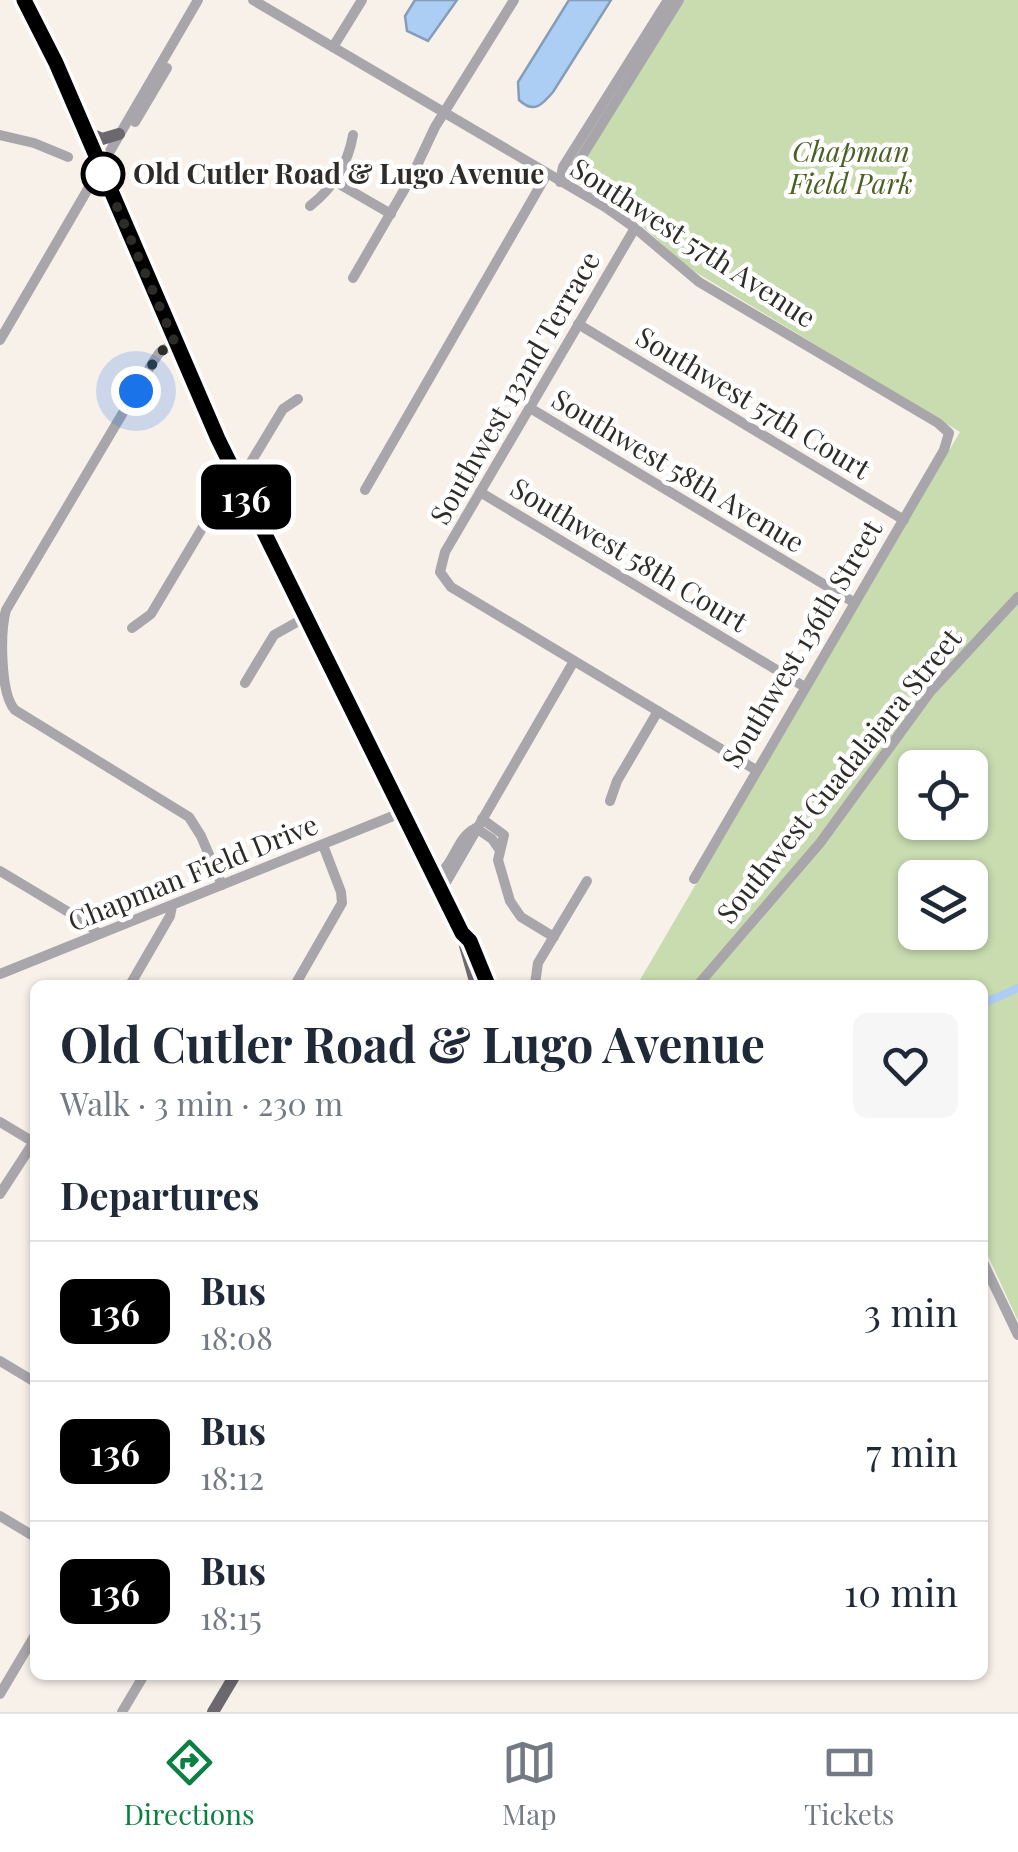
<!DOCTYPE html>
<meta charset="utf-8">
<style>
body{margin:0;font-family:"Playfair Display",serif;background:#f6f6f7;color:#1f2937;height:100vh;display:flex;flex-direction:column;font-size:38px;white-space:nowrap}
*{box-sizing:border-box;margin:0}
p{font-size:32px;color:#747a83}
.icon{flex:none;width:55px;height:55px;fill:none;stroke:currentColor;stroke-width:2;stroke-linecap:round;stroke-linejoin:round}
.map{position:relative;flex:1;overflow:hidden}
.sheet{position:absolute;left:30px;top:980px;width:958px;height:700px;display:flex;flex-direction:column;background:#fff;border-radius:15px;box-shadow:0 2px 8px #0004}
.sheet>*{flex:none}
.badge{padding:0 20px;border-radius:15px;font-size:35px;line-height:65px}
.tools{position:absolute;left:898px;top:750px;display:grid;gap:20px}
.tools a{display:grid;place-items:center;width:90px;height:90px;border-radius:15px;background:#fff;box-shadow:0 2px 8px #0004;font-size:50px}
.you{position:absolute;width:50px;height:50px;margin:-25px;border:8px solid #fff;border-radius:50%;background:#1a73e8;box-shadow:0 0 0 15px #1a73e833}
.map>.badge{position:absolute;translate:-50% -50%;box-shadow:0 0 0 5px #fff}
h2{padding:0 30px;font-size:38px;line-height:90px}
.round{display:grid;place-items:center;flex:none;width:105px;height:105px;border-radius:15px;background:#f6f6f7}
.headline{display:flex;align-items:center;justify-content:space-between;height:170px;padding:0 30px}
h1{font-size:48px;font-weight:700;line-height:75px}
ul{padding:0;list-style:none}
li{display:flex;align-items:center;gap:30px;height:140px;padding:0 30px;border-top:2px solid #e0e1e3}
li div{flex:1}
li b{display:block;font-size:38px}
li em{font-style:normal}
li .badge{min-width:110px;font-weight:700;text-align:center}
.tab-bar{display:flex;justify-content:space-around;align-items:center;height:140px;border-top:2px solid #e0e1e3;background:#fff;font-size:28px;color:#747a83}
.tab-bar a{display:grid;justify-items:center;gap:5px}
.tab-bar .current{color:#0b8043}
.map>svg:first-child{display:block}
.green{fill:#c8dcb0;fill-rule:evenodd}
.water{fill:#accef4;stroke:#869db7;stroke-width:2.5}
.lines{fill:none;stroke-linecap:round;stroke-linejoin:round}
.canal{stroke:#accef4;stroke-width:8}
.minor{stroke:#a8a6aa;stroke-width:10}
.major{stroke:#6b686e;stroke-width:12}
.line-casing{stroke:#fff;stroke-width:22}
.line{stroke:#000;stroke-width:15}
.walk{stroke:#2e2c29;stroke-width:10;stroke-dasharray:0 18}
.stop-dot{fill:#fff;stroke:#000;stroke-width:5}
.labels{text-anchor:middle;stroke-width:9;stroke-linejoin:round;paint-order:stroke}
.park-label{font-size:28px;font-style:italic;fill:#486020;stroke:#fff}
.stop-label{font-size:28px;font-weight:bold;fill:#2e2c29;stroke:#fff;text-anchor:start}
.street-label{font-size:28px;fill:#2e2c29;stroke:#fff}
</style>
<div class="map">
<svg width="1018" height="1712" viewBox="0 0 1018 1712">
<rect width="100%" height="100%" fill="#f8f1ea"/>
<path class="green" d="M684,0H1018V1321L983,1245L982,985H637L960,432L687,267L639,223L572,180ZM915,768H970V822H915ZM915,878H970V932H915Z"/>
<g class="water">
<path d="M415,0H457L428,41L407,31L405,16Z"/>
<path d="M569,0H611L553,92C542,105 534,114 519,100L518,82Z"/>
</g>
<g class="lines">
<path class="canal" d="M982,1004L1018,988"/>
<g class="minor">
<path d="M253,0L605,207L635,228L699,282L938,423L949,433L944,450L694,879"/>
<path d="M333,47L362,0"/>
<path d="M135,122L167,68"/>
<path d="M0,135L34,143L68,157"/>
<path d="M334,181L391,214"/>
<path d="M560,181L563,167L668,0"/>
<path d="M560,182L572,172L679,0"/>
<path d="M310,206C333,188 348,164 353,135"/>
<path d="M635,228L445,552L440,572L451,587L756,770"/>
<path d="M353,278L411,178L435,127L514,0"/>
<path d="M578,324L904,520"/>
<path d="M0,340L198,0"/>
<path d="M175,343L160,352L153,362L6,610C0,632 0,694 15,710L189,817L201,836L222,885"/>
<path d="M530,408L855,603"/>
<path d="M365,490L547,174"/>
<path d="M480,492L805,687"/>
<path d="M132,628L151,614L225,490L248,467L283,409L298,399"/>
<path d="M245,683L274,635L306,617"/>
<path d="M610,801L617,781L658,711"/>
<path d="M482,819L504,835L498,860L510,901L521,917L554,937"/>
<path d="M476,828L492,839L499,849"/>
<path d="M0,871L85,922L99,934"/>
<path d="M435,878C456,863 456,837 476,828"/>
<path d="M441,891L574,661"/>
<path d="M0,974L403,812"/>
<path d="M535,984L538,963L587,881"/>
<path d="M130,985L170,916L172,906"/>
<path d="M295,985L342,903L341,892L323,845"/>
<path d="M698,985L820,843L930,692L1018,597"/>
<path d="M0,1122L35,1143"/>
<path d="M0,1194L35,1140"/>
<path d="M982,1260L1018,1335"/>
<path d="M0,1361L35,1382"/>
<path d="M0,1516L35,1537"/>
<path d="M0,1694L35,1635"/>
<path d="M122,1712L144,1675"/>
</g>
<g class="major">
<path d="M24,0L56,63L175,343L237,479L461,933L469,941L488,985"/>
<path d="M84,131L102,139L119,134"/>
<path d="M462,935L476,985"/>
<path d="M213,1712L235,1675"/>
</g>
</g>
<g class="lines">
<g class="line-casing">
<path id="line" d="M24,0L56,63L218,439L462,933L470,941L488,985"/>
</g>
<use href="#line" class="line"/>
<path class="walk" d="M103,174L175,343L160,352L136,391"/>
</g>
<circle class="stop-dot" cx="103" cy="174" r="20"/>
<g class="labels">
<g class="park-label">
<text x="851" y="162">Chapman<tspan x="851" dy="32">Field Park</tspan></text>
</g>
<g class="stop-label">
<text x="133" y="184">Old Cutler Road &amp; Lugo Avenue</text>
</g>
<g class="street-label">
<text transform="translate(693 243) rotate(33)" y="10">Southwest 57th Avenue</text>
<text transform="translate(515 388) rotate(-60)" y="10">Southwest 132nd Terrace</text>
<text transform="translate(753 403) rotate(31)" y="10">Southwest 57th Court</text>
<text transform="translate(678 471) rotate(31)" y="10">Southwest 58th Avenue</text>
<text transform="translate(629 555) rotate(31)" y="10">Southwest 58th Court</text>
<text transform="translate(802 644) rotate(-59)" y="10">Southwest 136th Street</text>
<text transform="translate(839 776) rotate(-51)" y="10">Southwest Guadalajara Street</text>
<text transform="translate(193 873) rotate(-22)" y="10">Chapman Field Drive</text>
</g>
</g>
</svg>
<div class="tools">
<a><svg class="icon" aria-label="locate" viewBox="0 0 24 24"><circle cx="12" cy="12" r="6"/><path d="M12 2v4M12 18v4M2 12h4M18 12h4"/></svg></a>
<a><svg class="icon" aria-label="layers" viewBox="0 0 24 24"><path d="M12 4l9 5-9 5-9-5zM3 14l9 5 9-5"/></svg></a>
</div>
<div class="you" style="left:136px;top:391px"></div>
<b class="badge" style="left:246px;top:497px;background:#000;color:#fff">136</b>
<section class="sheet">
<div class="headline"><div><h1>Old Cutler Road &amp; Lugo Avenue</h1><p>Walk · 3 min · 230 m</p></div><a class="round"><svg class="icon" aria-label="heart" viewBox="0 0 24 24"><path d="M12 20l-8-8c-3-5 5-10 8-4 3-6 11-1 8 4z"/></svg></a></div>
<h2>Departures</h2>
<ul>
<li><span class="badge" style="background:#000;color:#fff">136</span><div><b>Bus</b><p>18:08</p></div><em>3 min</em></li>
<li><span class="badge" style="background:#000;color:#fff">136</span><div><b>Bus</b><p>18:12</p></div><em>7 min</em></li>
<li><span class="badge" style="background:#000;color:#fff">136</span><div><b>Bus</b><p>18:15</p></div><em>10 min</em></li>
</ul>
</section>
</div>
<nav class="tab-bar">
<a class="current"><svg class="icon" aria-label="directions" viewBox="0 0 24 24"><path d="M12 3l9 9-9 9-9-9zM9 14v-3h6M13 9l2 2-2 2"/></svg>Directions</a>
<a><svg class="icon" aria-label="map" viewBox="0 0 24 24"><path d="M3 6l6-2 6 2 6-2v14l-6 2-6-2-6 2zM9 4v14M15 6v14"/></svg>Map</a>
<a><svg class="icon" aria-label="tickets" viewBox="0 0 24 24"><path d="M3 7h18v10H3zM15 7v10"/></svg>Tickets</a>
</nav>
